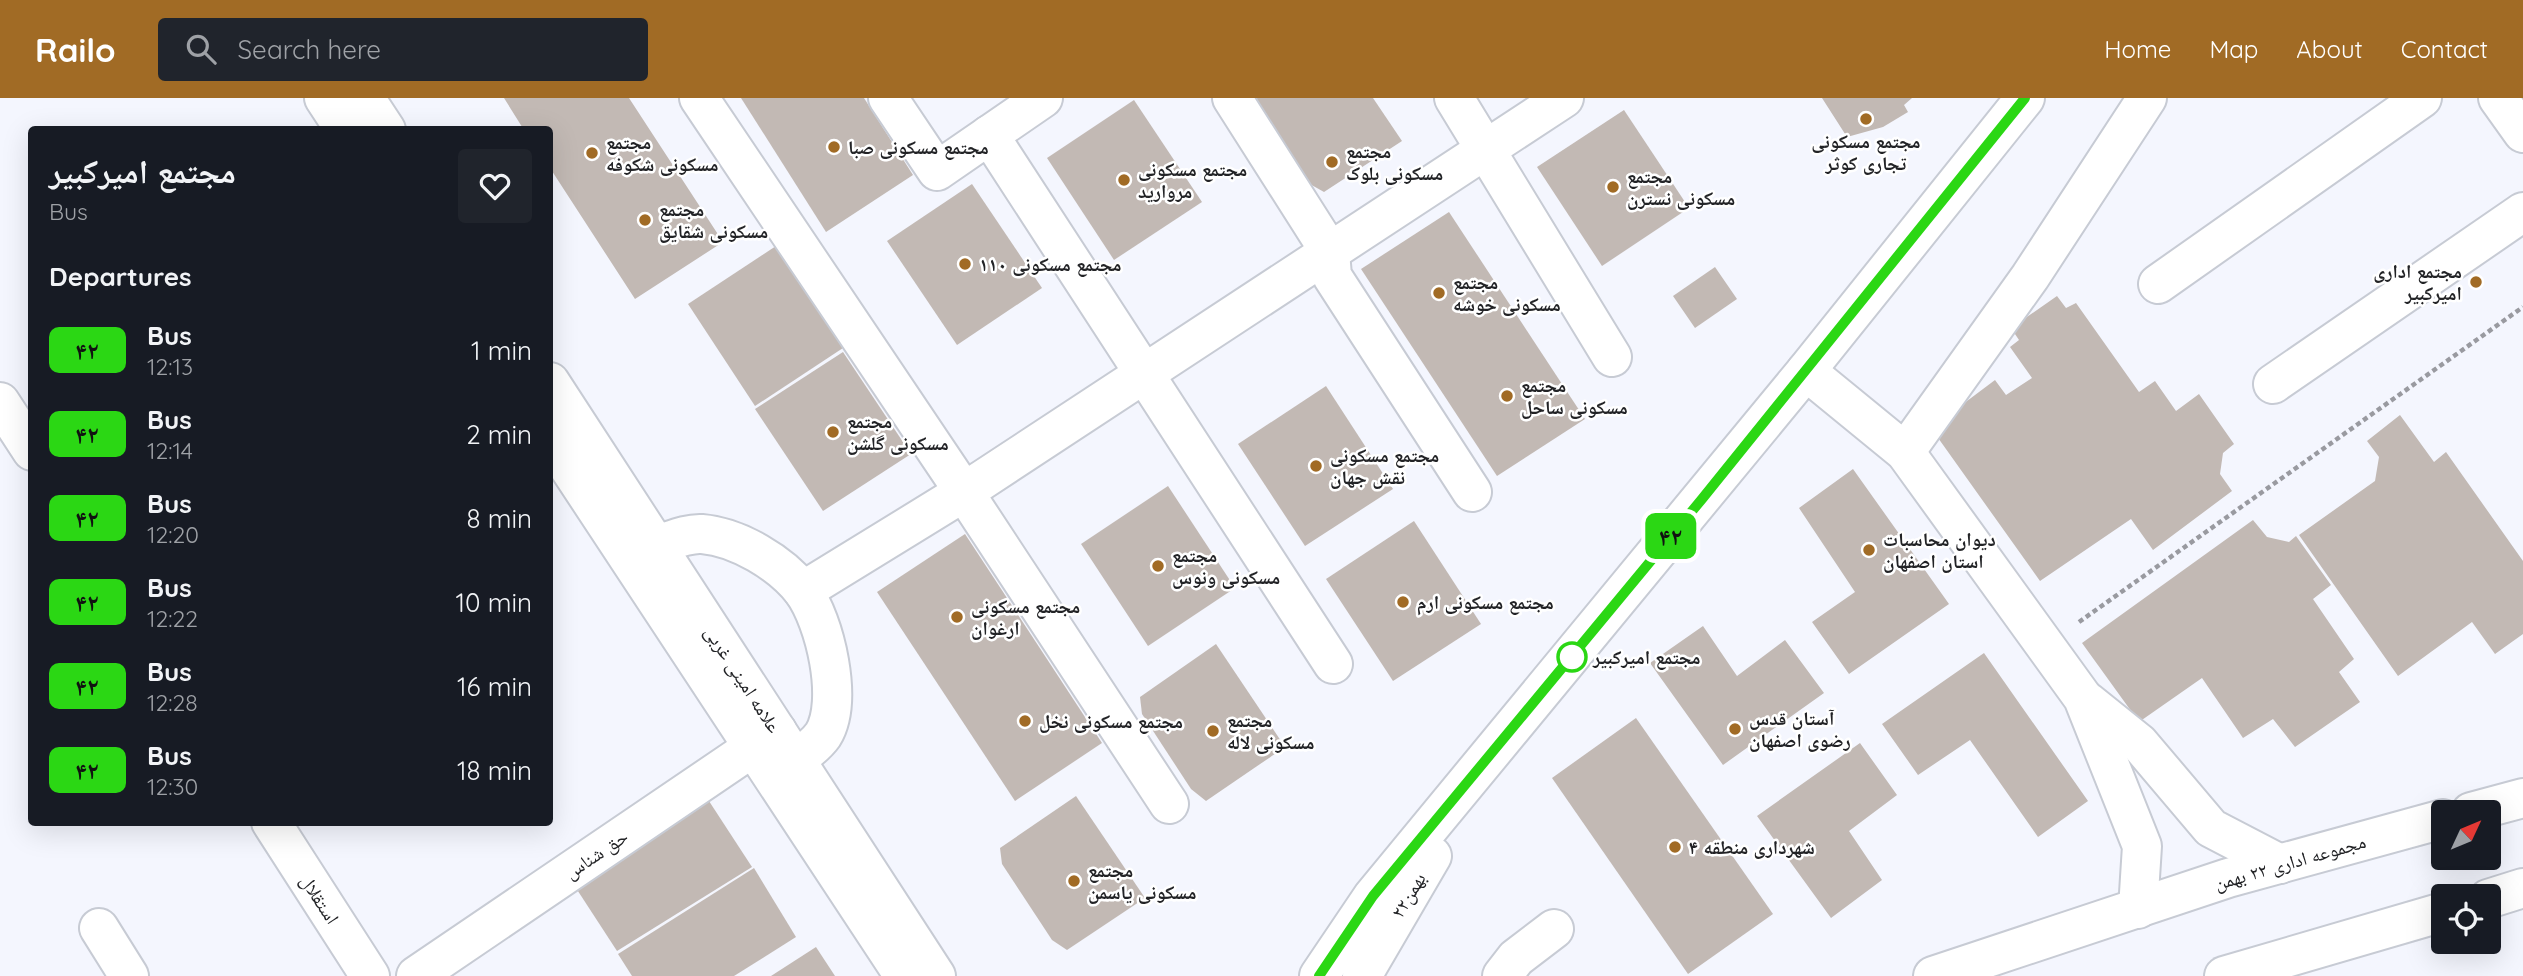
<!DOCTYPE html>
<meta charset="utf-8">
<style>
body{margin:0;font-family:Quicksand,"Noto Naskh Arabic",sans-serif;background:#20242c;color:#f1f3f6;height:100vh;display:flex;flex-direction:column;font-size:26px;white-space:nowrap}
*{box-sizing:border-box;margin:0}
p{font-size:23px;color:#9ea1a6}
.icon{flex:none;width:38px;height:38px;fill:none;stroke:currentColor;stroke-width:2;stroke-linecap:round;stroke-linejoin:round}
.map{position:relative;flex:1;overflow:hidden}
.sheet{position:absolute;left:28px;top:28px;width:525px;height:700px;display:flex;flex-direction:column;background:#171b24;border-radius:7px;box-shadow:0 7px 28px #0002}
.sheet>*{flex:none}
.badge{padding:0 14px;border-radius:10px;font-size:24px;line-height:46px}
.needle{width:46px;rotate:46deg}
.buttons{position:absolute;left:2431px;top:702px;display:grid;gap:14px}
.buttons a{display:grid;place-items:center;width:70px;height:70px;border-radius:7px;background:#171b24;box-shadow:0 7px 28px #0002;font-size:35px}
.map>.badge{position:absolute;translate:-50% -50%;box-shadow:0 0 0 4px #fff}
h2{padding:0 21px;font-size:26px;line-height:63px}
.round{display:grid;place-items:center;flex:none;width:74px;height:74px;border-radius:7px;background:#20242c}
.head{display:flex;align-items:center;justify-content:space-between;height:119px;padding:0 21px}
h1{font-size:33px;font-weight:700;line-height:52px}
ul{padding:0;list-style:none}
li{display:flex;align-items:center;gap:21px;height:84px;padding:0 21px}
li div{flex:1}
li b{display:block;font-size:26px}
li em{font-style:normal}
li .badge{min-width:77px;font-weight:700;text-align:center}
header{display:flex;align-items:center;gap:42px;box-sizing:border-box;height:98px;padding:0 35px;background:#a16b25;color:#fff}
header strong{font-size:33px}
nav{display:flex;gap:38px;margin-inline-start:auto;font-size:24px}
.search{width:490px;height:63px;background:#20242c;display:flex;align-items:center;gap:18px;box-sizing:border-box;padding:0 24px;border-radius:7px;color:#9ea1a6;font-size:26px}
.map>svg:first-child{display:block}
.building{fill:#c2b9b4}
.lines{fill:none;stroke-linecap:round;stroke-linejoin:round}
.minor-casing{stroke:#c7cbd4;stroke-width:42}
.major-casing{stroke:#c7cbd4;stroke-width:42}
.path{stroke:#999aa0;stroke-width:4.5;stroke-dasharray:5 3.5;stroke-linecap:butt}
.minor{stroke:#fff;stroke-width:38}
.major{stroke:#fff;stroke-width:38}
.line-casing{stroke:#fff;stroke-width:16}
.line{stroke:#2bd714;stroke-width:10}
.poi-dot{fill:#a16b25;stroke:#fff;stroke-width:2.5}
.stop-dot{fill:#fff;stroke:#2bd714;stroke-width:3.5}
.labels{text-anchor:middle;stroke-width:5;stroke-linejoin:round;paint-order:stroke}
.poi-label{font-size:19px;font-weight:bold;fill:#222326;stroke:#fff;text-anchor:start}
.stop-label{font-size:19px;font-weight:bold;fill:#222326;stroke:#fff;text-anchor:start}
.street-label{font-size:19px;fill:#222326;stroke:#fff}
</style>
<header>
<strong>Railo</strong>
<div class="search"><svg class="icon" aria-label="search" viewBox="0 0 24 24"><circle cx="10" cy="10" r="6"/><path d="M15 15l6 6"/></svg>Search here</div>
<nav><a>Home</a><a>Map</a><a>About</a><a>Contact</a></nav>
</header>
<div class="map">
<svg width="2523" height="878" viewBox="0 0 2523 878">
<rect width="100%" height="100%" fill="#f4f6fe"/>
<g class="building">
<path d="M504,0H629L723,144L635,201L550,70V32H524Z"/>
<path d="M741,0H864L913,77L826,134Z"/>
<path d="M1257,0H1373L1402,43L1324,94L1308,85L1258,10Z"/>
<path d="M1822,0H1912L1904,7L1908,14L1883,29L1847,39Z"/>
<path d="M1134,2L1202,104L1114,162L1047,60Z"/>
<path d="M1624,12L1689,110L1602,168L1537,69Z"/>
<path d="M972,86L1042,190L957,247L887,143Z"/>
<path d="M1449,114L1585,321L1497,378L1361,171Z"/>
<path d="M776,148L843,250L755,308L688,206Z"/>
<path d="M1715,169L1737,201L1695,230L1673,198Z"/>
<path d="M2057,198L2066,210L2076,205L2139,294L2155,283L2176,313L2199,296L2234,346L2223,355L2220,376L2232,393L2153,452L2131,421L2040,483L1931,330L1995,282L2006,297L2032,280L2010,249L2019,242L2011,230Z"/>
<path d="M843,254L911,356L823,413L755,311Z"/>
<path d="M1326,288L1393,391L1305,448L1238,346Z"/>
<path d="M2400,317L2434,364L2446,354L2523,463V536L2495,556L2472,524L2398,578L2299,437L2375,383L2379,359L2367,343Z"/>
<path d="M1853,371L1949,506L1849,576L1812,524L1855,494L1799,410Z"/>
<path d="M1168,388L1235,490L1148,548L1081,446Z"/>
<path d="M2253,422L2267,439L2289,444L2296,438L2331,487L2313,501L2354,561L2339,574L2360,604L2295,649L2273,621L2243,640L2202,580L2139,624L2082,545Z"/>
<path d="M1414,423L1481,526L1393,583L1326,481Z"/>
<path d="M965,436L1102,645L1015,703L877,494Z"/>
<path d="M1703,528L1737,578L1785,542L1824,595L1723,667L1650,565Z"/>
<path d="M1216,546L1285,649L1206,703L1191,691L1142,616L1140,599Z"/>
<path d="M1984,555L2088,703L2038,739L1970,642L1918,677L1882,626Z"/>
<path d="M1636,620L1773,816L1688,876L1552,680Z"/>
<path d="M1860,645L1897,697L1849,733L1882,782L1831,820L1757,718Z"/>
<path d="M1076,698L1145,800L1067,852L1052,842L1002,766L1000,750Z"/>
<path d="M707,700L752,769L617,853L574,787Z"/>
<path d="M754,770L796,839L734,878H632L618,856Z"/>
<path d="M816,849L835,878H771Z"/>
</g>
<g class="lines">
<g class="minor-casing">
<g id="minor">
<path d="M699,0L964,394L1169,706"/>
<path d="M888,0L937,73L1043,0"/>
<path d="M1232,0L1330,154L1332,178L1472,394"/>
<path d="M1454,0L1612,259"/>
<path d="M2498,0L2523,35"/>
<path d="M989,37L1333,566"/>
<path d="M2158,186L2422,0"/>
<path d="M1806,273L1905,354L2083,600L2142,748L2138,811"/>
<path d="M2273,286L2523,114"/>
<path d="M0,304L32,353"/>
<path d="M1905,354L2030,179L2147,0"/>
<path d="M656,447C670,443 687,435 702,436C738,439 781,465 803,493C825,523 844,603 823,637C816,647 805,655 795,662"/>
<path d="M803,493L964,394L1564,0"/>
<path d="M2088,604L2139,645L2211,730L2280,766"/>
<path d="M2471,714L2523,700"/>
<path d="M271,724L370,878"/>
<path d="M99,830L129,878"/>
<path d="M416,878L777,633"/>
<path d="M1502,878L1516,860L1554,831"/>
<path d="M1933,878L2228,780L2443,721"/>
</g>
</g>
<g class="major-casing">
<g id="major">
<path d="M324,0L345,32"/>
<path d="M365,0L386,32"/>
<path d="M550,284L936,878"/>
<path d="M550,341L904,878"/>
<path d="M2488,801L2523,790"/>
<path d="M1319,878L1373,798L1806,273L2025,0"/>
<path d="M1362,878L1432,758"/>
<path d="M2224,878L2443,814"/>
</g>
</g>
<path class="path" d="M2079,524L2523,209"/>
<use href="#minor" class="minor"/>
<use href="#major" class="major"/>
</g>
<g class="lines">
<g class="line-casing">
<path id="line" d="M1319,878L1373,798L1702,401L2025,0"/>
</g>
<use href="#line" class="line"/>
</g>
<g class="poi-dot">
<circle cx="1866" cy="21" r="7"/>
<circle cx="834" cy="49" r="7"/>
<circle cx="592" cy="55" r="7"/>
<circle cx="1332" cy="64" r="7"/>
<circle cx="1124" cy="82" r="7"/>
<circle cx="1613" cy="89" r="7"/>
<circle cx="645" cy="122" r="7"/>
<circle cx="965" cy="166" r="7"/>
<circle cx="2476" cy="184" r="7"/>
<circle cx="1439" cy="195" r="7"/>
<circle cx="1507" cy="298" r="7"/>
<circle cx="833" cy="334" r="7"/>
<circle cx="1316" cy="368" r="7"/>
<circle cx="1869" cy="452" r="7"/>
<circle cx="1158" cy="468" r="7"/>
<circle cx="1403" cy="504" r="7"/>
<circle cx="957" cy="519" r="7"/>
<circle cx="1025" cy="623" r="7"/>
<circle cx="1735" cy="631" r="7"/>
<circle cx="1213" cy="633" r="7"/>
<circle cx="1675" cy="749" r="7"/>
<circle cx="1074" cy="783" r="7"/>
</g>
<circle class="stop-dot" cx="1572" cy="559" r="14"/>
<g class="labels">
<g class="poi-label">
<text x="1866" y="50" text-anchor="middle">مجتمع مسکونی<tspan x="1866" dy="22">تجاری کوثر</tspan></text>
<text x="606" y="51">مجتمع<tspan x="606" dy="22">مسکونی شکوفه</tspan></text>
<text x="848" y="56">مجتمع مسکونی صبا</text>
<text x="1346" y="60">مجتمع<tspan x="1346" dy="22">مسکونی بلوک</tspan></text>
<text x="1138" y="78">مجتمع مسکونی<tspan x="1138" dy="22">مروارید</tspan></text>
<text x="1627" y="85">مجتمع<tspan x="1627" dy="22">مسکونی نسترن</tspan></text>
<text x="659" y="118">مجتمع<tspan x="659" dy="22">مسکونی شقایق</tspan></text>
<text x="979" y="173">مجتمع مسکونی ۱۱۰</text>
<text x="2462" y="180" text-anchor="end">مجتمع اداری<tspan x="2462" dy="22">امیرکبیر</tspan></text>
<text x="1453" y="191">مجتمع<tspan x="1453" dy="22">مسکونی خوشه</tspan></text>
<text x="1521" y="294">مجتمع<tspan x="1521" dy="22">مسکونی ساحل</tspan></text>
<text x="847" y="330">مجتمع<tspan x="847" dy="22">مسکونی گلشن</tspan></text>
<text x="1330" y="364">مجتمع مسکونی<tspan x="1330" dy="22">نقش جهان</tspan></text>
<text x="1883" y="448">دیوان محاسبات<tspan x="1883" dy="22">استان اصفهان</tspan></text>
<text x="1172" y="464">مجتمع<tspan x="1172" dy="22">مسکونی ونوس</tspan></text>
<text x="1417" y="511">مجتمع مسکونی ارم</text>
<text x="971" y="515">مجتمع مسکونی<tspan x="971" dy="22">ارغوان</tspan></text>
<text x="1749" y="627">آستان قدس<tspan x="1749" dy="22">رضوی اصفهان</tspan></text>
<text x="1227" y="629">مجتمع<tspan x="1227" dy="22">مسکونی لاله</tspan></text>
<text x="1039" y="630">مجتمع مسکونی نخل</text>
<text x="1689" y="756">شهرداری منطقه ۴</text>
<text x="1088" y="779">مجتمع<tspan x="1088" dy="22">مسکونی یاسمن</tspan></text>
</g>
<g class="stop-label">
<text x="1593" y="566">مجتمع امیرکبیر</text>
</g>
<g class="street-label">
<text transform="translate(743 581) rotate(57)" y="7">علامه امینی غربی</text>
<text transform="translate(596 756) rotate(-34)" y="7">حق شناس</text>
<text transform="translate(2290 764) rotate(-16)" y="7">مجموعه اداری ۲۲ بهمن</text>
<text transform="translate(1408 797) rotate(-59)" y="7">۲۲بهمن</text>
<text transform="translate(320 801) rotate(57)" y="7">استقلال</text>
</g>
</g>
</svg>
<div class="buttons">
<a><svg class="needle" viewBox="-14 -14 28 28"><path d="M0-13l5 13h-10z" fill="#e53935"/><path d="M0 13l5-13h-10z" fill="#9ea1a6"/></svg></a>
<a><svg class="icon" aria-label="locate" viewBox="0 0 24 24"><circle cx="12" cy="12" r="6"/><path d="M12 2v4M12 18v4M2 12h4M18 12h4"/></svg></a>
</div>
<b class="badge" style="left:1671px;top:438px;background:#2bd714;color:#111">۴۲</b>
<section class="sheet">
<div class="head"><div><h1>مجتمع امیرکبیر</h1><p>Bus</p></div><a class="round"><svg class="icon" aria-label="heart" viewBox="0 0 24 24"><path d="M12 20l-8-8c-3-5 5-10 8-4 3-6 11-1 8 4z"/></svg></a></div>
<h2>Departures</h2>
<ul>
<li><span class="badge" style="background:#2bd714;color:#111">۴۲</span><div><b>Bus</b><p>12:13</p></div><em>1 min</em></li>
<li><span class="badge" style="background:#2bd714;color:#111">۴۲</span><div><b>Bus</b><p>12:14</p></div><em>2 min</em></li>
<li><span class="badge" style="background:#2bd714;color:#111">۴۲</span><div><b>Bus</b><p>12:20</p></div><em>8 min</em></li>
<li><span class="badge" style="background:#2bd714;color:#111">۴۲</span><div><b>Bus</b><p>12:22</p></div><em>10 min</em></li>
<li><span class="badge" style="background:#2bd714;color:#111">۴۲</span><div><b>Bus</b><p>12:28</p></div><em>16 min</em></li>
<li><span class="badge" style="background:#2bd714;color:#111">۴۲</span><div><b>Bus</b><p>12:30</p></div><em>18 min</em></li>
</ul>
</section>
</div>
